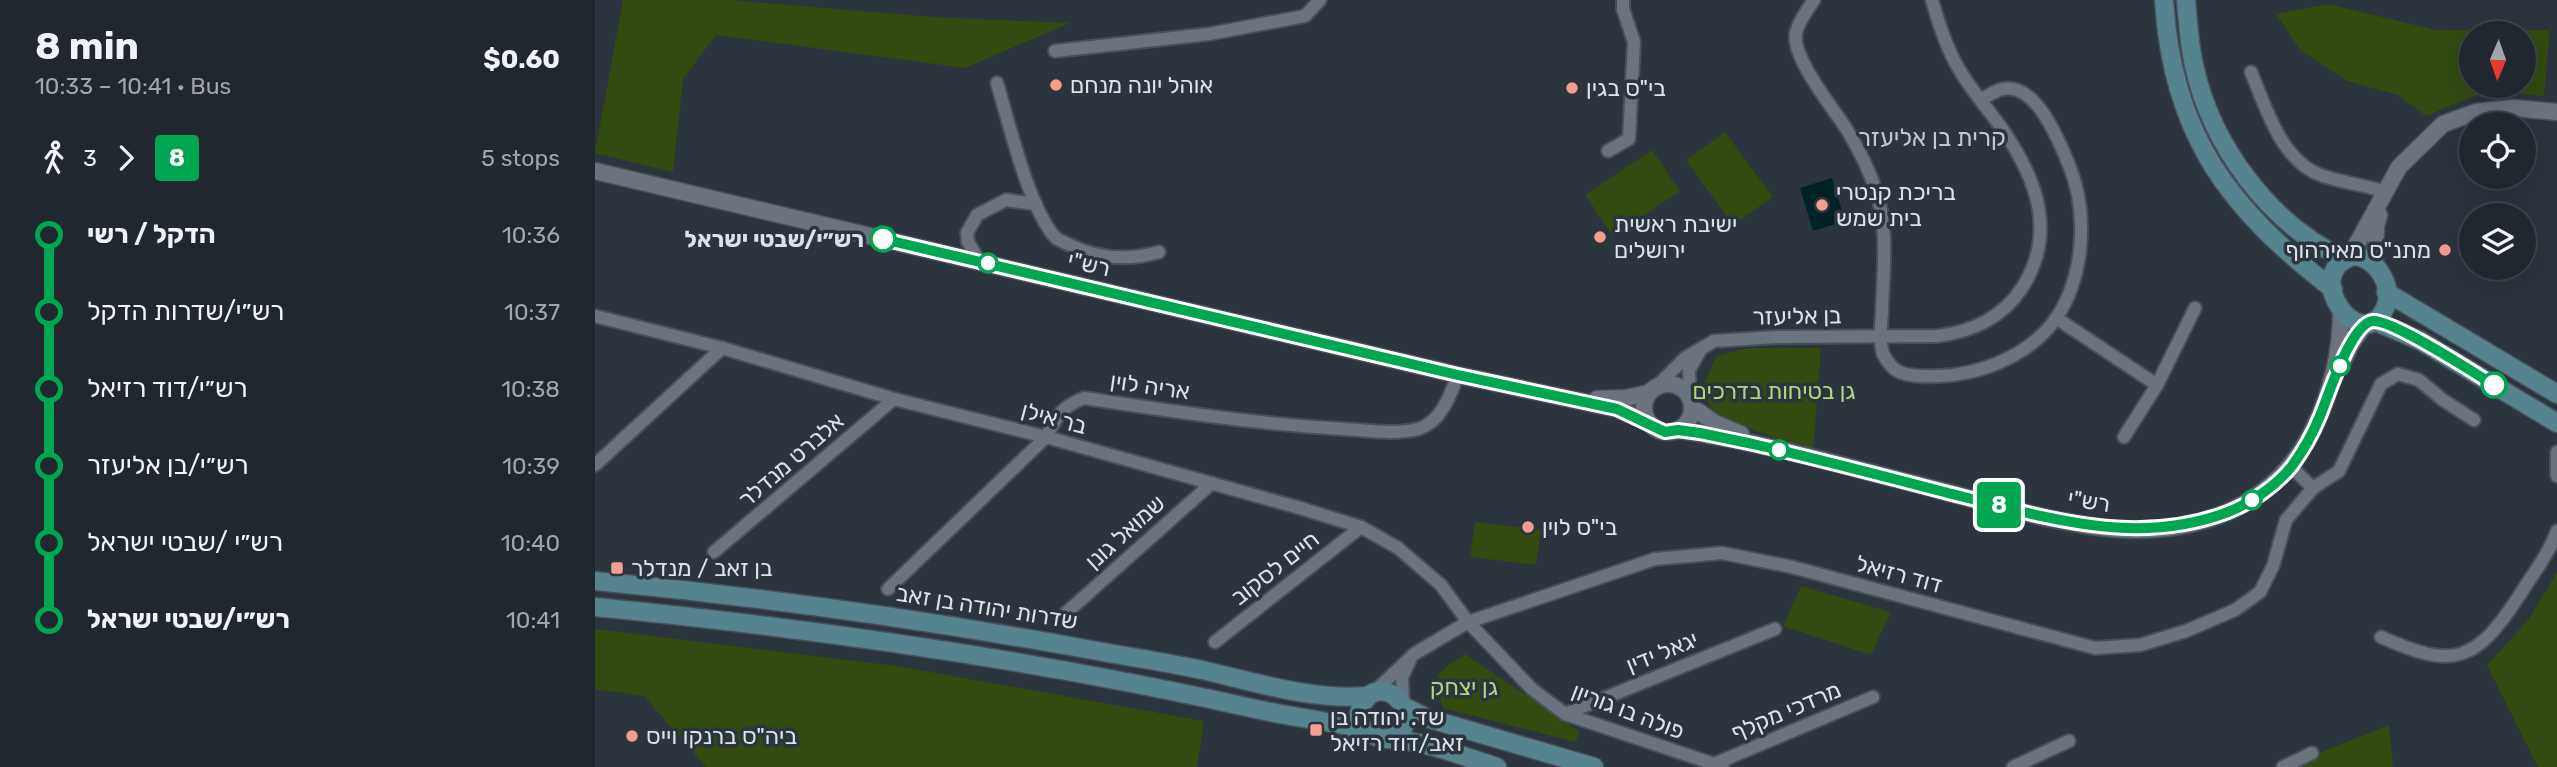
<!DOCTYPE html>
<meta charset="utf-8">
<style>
body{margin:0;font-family:Rubik,Heebo,sans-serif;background:#2d333a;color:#f1f3f6;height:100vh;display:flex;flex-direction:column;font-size:26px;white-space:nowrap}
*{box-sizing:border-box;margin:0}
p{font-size:23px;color:#a2a5aa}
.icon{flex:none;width:38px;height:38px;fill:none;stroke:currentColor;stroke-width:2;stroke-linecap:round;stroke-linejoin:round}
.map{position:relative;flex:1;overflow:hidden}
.panel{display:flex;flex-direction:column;background:#21272e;width:595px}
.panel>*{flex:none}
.badge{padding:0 14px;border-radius:5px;font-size:24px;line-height:46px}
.needle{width:46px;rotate:182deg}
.tools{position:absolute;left:1864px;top:21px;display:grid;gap:14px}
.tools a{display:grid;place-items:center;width:77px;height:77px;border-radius:50%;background:#21272e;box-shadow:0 7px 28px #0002,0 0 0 2px #3e444a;font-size:35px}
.map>.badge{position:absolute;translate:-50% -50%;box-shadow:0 0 0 4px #fff}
.legs{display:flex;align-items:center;gap:10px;height:77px;padding:0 35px;font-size:23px}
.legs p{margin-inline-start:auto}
.head{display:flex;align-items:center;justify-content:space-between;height:119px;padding:0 35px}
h1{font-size:38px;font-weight:700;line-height:52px}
ul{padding:0 35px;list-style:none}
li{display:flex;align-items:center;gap:24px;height:77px;font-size:26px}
li i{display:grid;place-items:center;width:10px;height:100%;margin:0 9px;background:currentColor}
li i::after{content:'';width:18px;height:18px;margin:-9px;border:5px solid;border-radius:50%;background:#21272e}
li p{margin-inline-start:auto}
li:first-child i{background:linear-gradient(#0000 50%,currentColor 0)}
li:last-child i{background:linear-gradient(currentColor 50%,#0000 0)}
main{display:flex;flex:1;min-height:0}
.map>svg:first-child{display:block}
.green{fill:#334a11;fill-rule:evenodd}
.water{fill:#012224}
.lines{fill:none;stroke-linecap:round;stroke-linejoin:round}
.minor-casing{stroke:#494f58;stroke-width:16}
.tertiary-casing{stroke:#494f58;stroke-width:19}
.secondary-casing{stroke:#494f58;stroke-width:21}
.minor{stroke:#6a737e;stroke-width:12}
.tertiary{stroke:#6a737e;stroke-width:16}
.secondary{stroke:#56848e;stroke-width:18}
.line-1-casing{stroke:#fff;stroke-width:16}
.line-1{stroke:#00a651;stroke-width:10}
.poi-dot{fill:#f59d90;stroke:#2c343e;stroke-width:2.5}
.stop-1-dot{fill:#fff;stroke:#00a651;stroke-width:3.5}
.labels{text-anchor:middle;stroke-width:7;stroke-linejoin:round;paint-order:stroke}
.poi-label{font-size:23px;fill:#dde2e9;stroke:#2c343e;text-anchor:start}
.stop-label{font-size:23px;font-weight:bold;fill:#dde2e9;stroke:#2c343e;text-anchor:end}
.street-label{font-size:23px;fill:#dde2e9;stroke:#2c343e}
.park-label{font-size:23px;fill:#aed87d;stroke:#2c343e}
.neighbourhood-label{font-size:24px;fill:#bfc9d6;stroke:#2c343e}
</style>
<main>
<section class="panel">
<div class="head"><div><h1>8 min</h1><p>10:33 – 10:41 · Bus</p></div><b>$0.60</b></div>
<div class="legs"><svg class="icon" aria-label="walk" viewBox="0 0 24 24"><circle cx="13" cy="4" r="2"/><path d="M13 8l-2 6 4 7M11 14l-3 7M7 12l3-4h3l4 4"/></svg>3<svg class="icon" aria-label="forward" viewBox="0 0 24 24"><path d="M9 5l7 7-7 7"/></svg><b class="badge" style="background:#00a651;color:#fff">8</b><p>5 stops</p></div>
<ul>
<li><i style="color:#00a651"></i><b>הדקל / רשי</b><p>10:36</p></li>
<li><i style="color:#00a651"></i><span>רש״י/שדרות הדקל</span><p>10:37</p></li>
<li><i style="color:#00a651"></i><span>רש״י/דוד רזיאל</span><p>10:38</p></li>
<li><i style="color:#00a651"></i><span>רש״י/בן אליעזר</span><p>10:39</p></li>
<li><i style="color:#00a651"></i><span>רש״י /שבטי ישראל</span><p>10:40</p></li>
<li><i style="color:#00a651"></i><b>רש״י/שבטי ישראל</b><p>10:41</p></li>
</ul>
</section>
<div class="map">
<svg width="1962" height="767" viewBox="0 0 1962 767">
<rect width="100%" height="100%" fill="#2c343e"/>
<g class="green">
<path d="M28,0H134L338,17L475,23L370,68L121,35L88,79L78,172L0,153Z"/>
<path d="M1734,4L1840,30H1955L1949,96L1892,91L1831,116L1803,95L1752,81L1705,50L1681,14ZM1876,33H1928V86H1876Z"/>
<path d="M1130,132L1178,197L1138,225L1091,160Z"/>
<path d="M1057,150L1085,191L1018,236L990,195Z"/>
<path d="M1153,348H1226L1218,452L1119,415L1107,389L1121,356Z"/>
<path d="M880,522L946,530L941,565L875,557Z"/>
<path d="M1962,572V767H1943L1892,665L1933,620Z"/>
<path d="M1206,586L1296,612L1276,655L1188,626Z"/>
<path d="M0,629L302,666L609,721L602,767H111L49,696L0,689Z"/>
<path d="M870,654L985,732L980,742L848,708C836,672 841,675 870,654Z"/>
<path d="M1794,725L1798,767H1697L1696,764Z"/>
</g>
<path class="water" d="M1237,178L1250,221L1218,231L1205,188Z"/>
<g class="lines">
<g class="minor-casing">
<g id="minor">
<path d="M1219,0C1213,9 1203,22 1201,33C1196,58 1240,110 1254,133C1264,150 1275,172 1281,191C1294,229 1288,272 1287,312C1286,324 1284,341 1288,354C1290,358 1297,368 1301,370C1314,379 1344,376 1358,375C1397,370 1439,351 1462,317C1490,274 1493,211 1474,165C1464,141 1440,78 1404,90C1398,92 1391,97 1386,100"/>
<path d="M460,51L614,34L710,16L725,0"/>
<path d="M1656,72C1671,108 1687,163 1728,176C1749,183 1770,185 1791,192"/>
<path d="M402,83C414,122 434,210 461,238C465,241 471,243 475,245C504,259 533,261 564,252"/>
<path d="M1013,151L1034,139L1039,42L1028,9V0"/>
<path d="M384,261L373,242L372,233L382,215L411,200L441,204"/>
<path d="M0,316L127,348L299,399L451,437L705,508L766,527L803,548L846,585L873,622L937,689L970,714L1128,767"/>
<path d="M1461,318L1562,385"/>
<path d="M1062,386L1090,358L1119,341L1181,337L1342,336C1376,332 1407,318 1427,288C1462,233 1442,180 1408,130C1392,107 1371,85 1359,60C1349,41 1343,21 1337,0"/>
<path d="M1095,399L1094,370L1105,351"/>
<path d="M1529,437L1562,385L1600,308"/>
<path d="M1962,452V476"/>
<path d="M0,465L127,348"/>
<path d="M1696,467L1718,488"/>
<path d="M119,552L299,399"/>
<path d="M293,589L451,437C462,416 466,407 489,398C575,411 661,424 748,429C771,430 800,435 823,429C846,422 855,396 863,375"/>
<path d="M471,613L617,483"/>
<path d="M1786,637C1859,670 1881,662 1924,596C1937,575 1954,554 1962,531"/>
<path d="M620,642L766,527"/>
<path d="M777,694L819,654L873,622L1060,559L1127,553L1197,567L1500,648L1545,645L1591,631L1640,610L1665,592L1678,566L1691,520L1718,488L1744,471L1786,384L1803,374L1824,380L1848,400L1879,420"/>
<path d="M808,703L807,677L815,660"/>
<path d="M970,714L1180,629"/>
<path d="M1119,764L1278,697"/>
<path d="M1418,767L1474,741"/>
<path d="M1688,767L1717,753"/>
</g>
</g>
<g class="tertiary-casing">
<g id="tertiary">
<path d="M0,171L863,375L1022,409L1053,422"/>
<path d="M1754,258L1804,167L1848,124L1881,112L1919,108L1962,112"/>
<path d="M1780,264L1781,226L1784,215"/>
<path d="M1748,361L1756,344L1771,323"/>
<circle cx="1073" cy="408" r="24"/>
<path d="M1002,399L1030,398L1054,393"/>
<path d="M1097,407L1120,423L1146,434"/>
<path d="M1083,430C1170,442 1256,468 1340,489C1390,502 1439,517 1490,525C1582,541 1676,517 1719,428C1737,390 1746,352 1746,311"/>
</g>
</g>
<g class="secondary-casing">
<g id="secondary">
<path d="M1569,0C1577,135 1634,209 1738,289"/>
<path d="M1591,0C1593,22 1594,43 1599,65C1616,145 1675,225 1750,259"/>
<path d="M1758,256C1781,256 1800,287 1790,308C1768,359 1703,274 1758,256Z"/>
<path d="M1791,292L1962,394"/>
<path d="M1779,321L1826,341L1962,423"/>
<path d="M0,581C167,597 332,620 497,650C534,657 571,662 607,670C660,682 718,701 773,696"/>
<path d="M0,607C225,629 450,661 670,711C703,718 736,721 769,730"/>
<path d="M810,707L832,718L999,767"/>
<path d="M791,739C840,724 787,665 767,705C756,726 776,738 793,739C831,741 867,756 902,767"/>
</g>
</g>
<use href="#minor" class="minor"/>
<use href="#tertiary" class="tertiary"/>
<use href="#secondary" class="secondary"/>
</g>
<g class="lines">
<g class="line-1-casing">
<path id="line-1" d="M288,239L863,375L1022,409L1070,432L1083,430L1105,433L1158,444C1223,459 1288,476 1353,493C1447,516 1538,548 1633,512C1656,503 1681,486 1697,466C1708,451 1718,433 1725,416C1733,397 1756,323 1778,321C1798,320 1878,372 1899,385"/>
</g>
<use href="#line-1" class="line-1"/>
</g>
<g class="poi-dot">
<circle cx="461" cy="85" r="7"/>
<circle cx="977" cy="88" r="7"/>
<circle cx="1227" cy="205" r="7"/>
<circle cx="1005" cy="237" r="7"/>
<circle cx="1850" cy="250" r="7"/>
<circle cx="933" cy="527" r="7"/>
<rect x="15" y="561" width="14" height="14" rx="3.5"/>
<rect x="714" y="723" width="14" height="14" rx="3.5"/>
<circle cx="37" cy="736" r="7"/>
</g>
<g class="stop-1-dot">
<circle cx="288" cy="239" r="12"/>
<circle cx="393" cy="263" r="9"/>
<circle cx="1745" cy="366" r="9"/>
<circle cx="1899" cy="385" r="12"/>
<circle cx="1184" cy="450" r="9"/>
<circle cx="1657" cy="500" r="9"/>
</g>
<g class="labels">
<g class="poi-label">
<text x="475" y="93">אוהל יונה מנחם</text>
<text x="991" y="96">בי"ס בגין</text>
<text x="1241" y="200">בריכת קנטרי<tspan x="1241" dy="26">בית שמש</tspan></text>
<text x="1019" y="232">ישיבת ראשית<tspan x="1019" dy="26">ירושלים</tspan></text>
<text x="1836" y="258" text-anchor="end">מתנ"ס מאירהוף</text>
<text x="947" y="535">בי"ס לוין</text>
<text x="36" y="576">בן זאב / מנדלר</text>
<text x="735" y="725">שד. יהודה בן<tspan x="735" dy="26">זאב/דוד רזיאל</tspan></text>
<text x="51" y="744">ביה"ס ברנקו וייס</text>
</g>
<g class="stop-label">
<text x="269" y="247">רש״י/שבטי ישראל</text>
</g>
<g class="street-label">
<text transform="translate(494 264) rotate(13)" y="8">רש"י</text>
<text transform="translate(1202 316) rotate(-1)" y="8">בן אליעזר</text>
<text transform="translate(555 386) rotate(8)" y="8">אריה לוין</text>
<text transform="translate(459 418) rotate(15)" y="8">בר אילן</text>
<text transform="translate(196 460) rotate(-41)" y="8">אלברט מנדלר</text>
<text transform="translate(1494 501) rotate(9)" y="8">רש"י</text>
<text transform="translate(530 532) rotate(-42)" y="8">שמואל גונן</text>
<text transform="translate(680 568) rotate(-38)" y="8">חיים לסקוב</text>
<text transform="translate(1304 574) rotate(15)" y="8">דוד רזיאל</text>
<text transform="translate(392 607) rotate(9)" y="8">שדרות יהודה בן זאב</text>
<text transform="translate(1067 652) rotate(-22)" y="8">יגאל ידין</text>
<text transform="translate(1033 711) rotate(21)" y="8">פולה בו גוריון</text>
<text transform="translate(1191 711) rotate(-23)" y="8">מרדכי מקלף</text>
</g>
<g class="park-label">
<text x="1179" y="399">גן בטיחות בדרכים</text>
<text x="869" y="695">גן יצחק</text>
</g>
<g class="neighbourhood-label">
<text x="1337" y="146">קרית בן אליעזר</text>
</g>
</g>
</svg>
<div class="tools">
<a><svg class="needle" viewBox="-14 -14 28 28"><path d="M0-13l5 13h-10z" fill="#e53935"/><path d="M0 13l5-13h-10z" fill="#a2a5aa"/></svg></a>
<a><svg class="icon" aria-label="locate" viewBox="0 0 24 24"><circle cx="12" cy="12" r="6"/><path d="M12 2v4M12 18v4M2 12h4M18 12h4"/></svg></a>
<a><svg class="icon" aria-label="layers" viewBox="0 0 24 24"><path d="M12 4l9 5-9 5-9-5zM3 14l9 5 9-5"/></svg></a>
</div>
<b class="badge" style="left:1404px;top:505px;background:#00a651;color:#fff">8</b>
</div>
</main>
